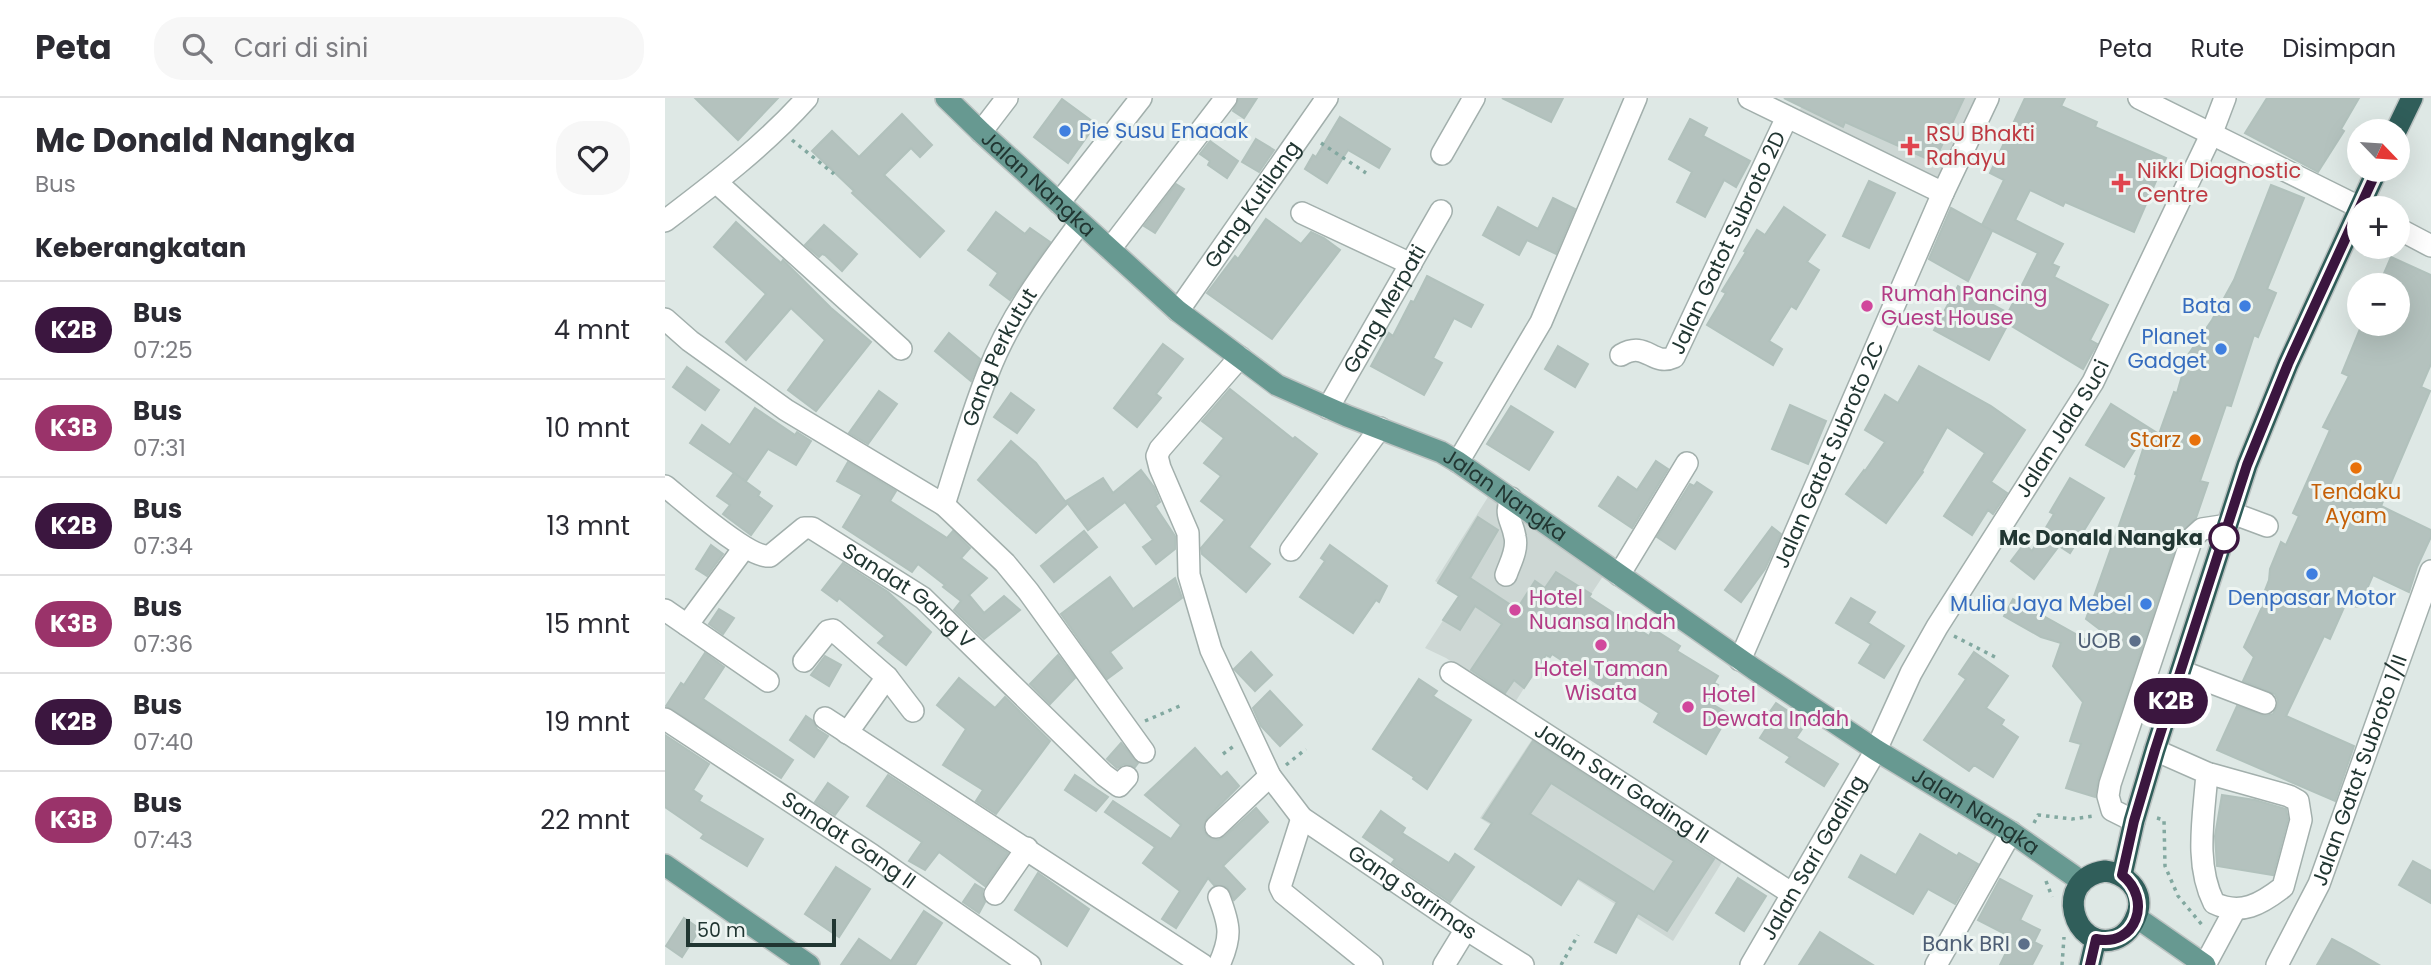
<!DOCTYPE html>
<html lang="id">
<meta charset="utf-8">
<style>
body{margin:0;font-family:Poppins,sans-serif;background:#f7f7f7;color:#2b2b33;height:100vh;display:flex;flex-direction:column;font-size:26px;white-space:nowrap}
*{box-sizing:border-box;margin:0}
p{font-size:23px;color:#7c7c81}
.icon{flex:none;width:38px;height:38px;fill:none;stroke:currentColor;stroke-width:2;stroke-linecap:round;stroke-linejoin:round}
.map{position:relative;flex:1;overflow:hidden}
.side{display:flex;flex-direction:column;background:#fff;width:665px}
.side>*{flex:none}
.badge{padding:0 14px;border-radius:23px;font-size:24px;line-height:46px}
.needle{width:46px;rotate:115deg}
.buttons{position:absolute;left:1682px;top:21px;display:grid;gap:14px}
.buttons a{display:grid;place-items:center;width:63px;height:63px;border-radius:50%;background:#fff;box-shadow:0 7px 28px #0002;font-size:35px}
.scale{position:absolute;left:21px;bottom:18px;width:150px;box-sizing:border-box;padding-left:7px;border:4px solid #213632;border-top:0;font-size:19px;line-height:24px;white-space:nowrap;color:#213632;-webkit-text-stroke:5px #eef5f2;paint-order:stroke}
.map>.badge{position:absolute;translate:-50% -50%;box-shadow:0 0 0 4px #fff}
h2{padding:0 35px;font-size:26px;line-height:63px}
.round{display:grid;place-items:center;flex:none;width:74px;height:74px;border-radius:28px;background:#f7f7f7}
.head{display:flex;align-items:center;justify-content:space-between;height:119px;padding:0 35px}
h1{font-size:33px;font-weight:700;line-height:52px}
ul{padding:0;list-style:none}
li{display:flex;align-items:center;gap:21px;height:98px;padding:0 35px;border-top:2px solid #e1e1e2}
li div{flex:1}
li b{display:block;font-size:26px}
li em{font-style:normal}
li .badge{min-width:77px;font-weight:700;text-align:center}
header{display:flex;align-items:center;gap:42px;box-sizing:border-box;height:98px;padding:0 35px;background:#fff;border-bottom:2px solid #e1e1e2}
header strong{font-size:33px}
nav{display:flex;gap:38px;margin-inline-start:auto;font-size:24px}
.search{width:490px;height:63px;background:#f7f7f7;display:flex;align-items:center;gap:18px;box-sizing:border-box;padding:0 24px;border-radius:28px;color:#7c7c81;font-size:26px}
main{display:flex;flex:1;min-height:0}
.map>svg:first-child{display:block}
.built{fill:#cdd7d4}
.building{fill:#b4c2be;stroke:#b1c1bc;stroke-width:2;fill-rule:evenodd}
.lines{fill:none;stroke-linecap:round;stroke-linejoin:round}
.minor-casing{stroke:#a2afac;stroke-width:24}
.major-casing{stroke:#bcc3c2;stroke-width:24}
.highway-casing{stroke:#bcc3c2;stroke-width:24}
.path{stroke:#82a8a0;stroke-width:3.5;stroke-dasharray:3.5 5;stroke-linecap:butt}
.minor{stroke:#fff;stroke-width:21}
.major{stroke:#679991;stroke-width:21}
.highway{stroke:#305e5a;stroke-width:21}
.line-casing{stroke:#fff;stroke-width:16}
.line{stroke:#3b163f;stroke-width:10}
.shop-dot{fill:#3f7fe0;stroke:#eef5f2;stroke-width:2.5}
.health-dot{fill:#e0444e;stroke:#eef5f2;stroke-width:2.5}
.hotel-dot{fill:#d1479c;stroke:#eef5f2;stroke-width:2.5}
.food-dot{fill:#e8710a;stroke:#eef5f2;stroke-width:2.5}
.stop-dot{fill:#fff;stroke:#3b163f;stroke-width:3.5}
.service-dot{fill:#5c6f8a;stroke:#eef5f2;stroke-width:2.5}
.labels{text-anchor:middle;stroke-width:6;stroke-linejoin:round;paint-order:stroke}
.shop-label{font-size:21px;fill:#366cbe;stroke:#eef5f2;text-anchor:end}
.health-label{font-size:21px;fill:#be3a42;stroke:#eef5f2;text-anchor:start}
.street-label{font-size:21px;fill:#213632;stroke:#eef5f2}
.hotel-label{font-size:21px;fill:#b23c85;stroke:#eef5f2;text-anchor:start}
.food-label{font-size:21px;fill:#c56008;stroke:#eef5f2;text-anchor:end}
.stop-label{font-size:21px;font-weight:bold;fill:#213632;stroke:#eef5f2;text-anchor:end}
.service-label{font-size:21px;fill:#4e5e75;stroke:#eef5f2;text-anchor:end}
</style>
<header>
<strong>Peta</strong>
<div class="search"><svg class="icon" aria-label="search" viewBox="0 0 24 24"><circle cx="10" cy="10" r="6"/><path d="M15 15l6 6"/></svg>Cari di sini</div>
<nav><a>Peta</a><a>Rute</a><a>Disimpan</a></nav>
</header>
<main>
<section class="side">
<div class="head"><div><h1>Mc Donald Nangka</h1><p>Bus</p></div><a class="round"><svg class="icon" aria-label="heart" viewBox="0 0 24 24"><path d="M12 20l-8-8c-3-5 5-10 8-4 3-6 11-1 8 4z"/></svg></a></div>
<h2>Keberangkatan</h2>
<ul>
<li><span class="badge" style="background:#3b163f;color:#fff">K2B</span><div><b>Bus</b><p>07:25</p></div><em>4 mnt</em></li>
<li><span class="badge" style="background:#9a336a;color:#fff">K3B</span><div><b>Bus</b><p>07:31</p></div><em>10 mnt</em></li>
<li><span class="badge" style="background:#3b163f;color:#fff">K2B</span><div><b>Bus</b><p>07:34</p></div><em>13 mnt</em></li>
<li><span class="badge" style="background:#9a336a;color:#fff">K3B</span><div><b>Bus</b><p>07:36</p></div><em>15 mnt</em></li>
<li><span class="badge" style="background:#3b163f;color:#fff">K2B</span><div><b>Bus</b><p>07:40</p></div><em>19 mnt</em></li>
<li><span class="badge" style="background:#9a336a;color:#fff">K3B</span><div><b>Bus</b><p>07:43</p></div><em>22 mnt</em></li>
</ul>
</section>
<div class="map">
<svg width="1766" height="867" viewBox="0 0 1766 867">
<rect width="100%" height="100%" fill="#dee8e5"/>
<g class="built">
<path d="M1141,0H1313L1275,80H1266L1132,17Z"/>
<path d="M823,399L940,475L885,559L880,557L849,606L781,560L760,550L794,498L770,483Z"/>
<path d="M870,637L1059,761L1008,843L815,720Z"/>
</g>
<g class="building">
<path d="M30,0H113L73,42Z"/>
<path d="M574,0H592L579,20L568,13Z"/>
<path d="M837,0H898L886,24Z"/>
<path d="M1119,0H1299L1269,64L1180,24L1178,29Z"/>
<path d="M1360,0H1400L1396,8L1432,24L1430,29L1501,60L1469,134L1400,104L1398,108L1365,92L1350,122L1398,146L1387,166L1394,169L1389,179L1443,207L1425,242L1432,246L1418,271L1343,226L1324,262L1269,232L1293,188L1343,215L1373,155L1318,128L1327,133L1303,183L1264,161L1286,110L1317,127L1339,82L1325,75Z"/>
<path d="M1602,0H1694L1676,31L1679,33L1653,74L1580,35Z"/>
<path d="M397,1L431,26L403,65L369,39Z"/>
<path d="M237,16L267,47L255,59L246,50L219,77L279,133L255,159L187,95L189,93L147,53L167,33L194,59Z"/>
<path d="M675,19L725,51L714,70L683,52L662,85L640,71L648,57L651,59Z"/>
<path d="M1025,21L1042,30L1038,38L1085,63L1071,89L1059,82L1040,119L1012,104L1027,74L1004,61Z"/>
<path d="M591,41L609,52L594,74L577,64Z"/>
<path d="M545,43L573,63L562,80L543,67L545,63L535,56Z"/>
<path d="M1204,83L1230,95L1204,150L1178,138Z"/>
<path d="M511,86L519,91L490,135L479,128Z"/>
<path d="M1606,87L1639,100L1602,191L1611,195L1593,239L1589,237L1566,308L1561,307L1535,383L1543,385L1531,420L1515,436L1433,682L1430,699L1401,690L1416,646L1405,643L1418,604L1388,568L1396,545L1376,539L1339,518L1348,501L1434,549L1442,537L1421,521L1472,377L1470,376L1480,345L1476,342L1459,369L1421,347L1446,306L1494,336L1509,294L1512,295L1523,257L1547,222L1569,182Z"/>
<path d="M888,100L910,111L891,156L862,142L854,157L818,137L833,109L873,131Z"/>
<path d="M1119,109L1160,137L1142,164L1154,172L1131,211L1126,208L1104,243L1117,251L1108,267L1042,227L1061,195L1057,193L1081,154L1079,153L1092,132L1100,137Z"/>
<path d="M331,114L360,136L365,130L385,144L345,202L325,187L333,175L303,152Z"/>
<path d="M601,121L636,146L646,134L659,140L675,152L607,241L542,195L570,158L573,161Z"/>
<path d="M71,124L116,165L118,162L166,210L206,244L151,313L123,292L160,242L126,210L81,262L61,244L101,196L49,149Z"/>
<path d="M159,127L192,156L177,173L160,157L157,156L154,159L140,147Z"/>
<path d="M1726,159L1766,177V266L1756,289L1765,293L1716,408L1766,432V439L1752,469L1744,494L1708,477L1694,509L1680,507L1665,541L1659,538L1621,618L1689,648L1670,703L1552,652L1572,608L1601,618L1608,616L1612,609L1613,602L1610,596L1578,583L1589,559L1579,549L1598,507L1595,505L1604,482L1605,471L1616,444L1621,447L1634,418L1628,415L1665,332L1658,329L1684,278L1677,275L1697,226H1732V187H1714Z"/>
<path d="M762,178L818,207L806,229L789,220L768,260L777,265L759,297L706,268L724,235L728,238L746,203L749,204Z"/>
<path d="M284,235L315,261L306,283L270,253Z"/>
<path d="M498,246L518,261L491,296L496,300L472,329L449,310Z"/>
<path d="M893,248L923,266L910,289L880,271Z"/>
<path d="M1254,268L1326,308L1360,332L1326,384L1342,395L1328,416L1323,412L1307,437L1279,418L1320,355L1282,329L1257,373L1258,374L1221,425L1181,396L1199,372L1200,373L1220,344L1200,332L1220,297L1233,305Z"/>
<path d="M22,269L54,292L40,312L8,289Z"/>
<path d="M565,291L628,341L630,339L652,356L584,449L605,466L581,494L537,456L536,450L560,422L536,403L556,378L539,365L559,340L537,323Z"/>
<path d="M214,293L232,306L203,346L184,335Z"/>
<path d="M346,295L369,312L352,335L329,319Z"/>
<path d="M1125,307L1161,323L1143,366L1107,351Z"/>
<path d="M846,308L888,334L864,372L822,346Z"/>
<path d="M90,310L130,337L132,334L146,343L131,367L103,351L81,383L25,345L37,327L65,347Z"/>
<path d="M346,343L371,365L402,406L371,435L313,382Z"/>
<path d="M991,363L1003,371L967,430L934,408L953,379L972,392Z"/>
<path d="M183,364L231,393L225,403L282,440L288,433L305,450L296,460L322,480L304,497L319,515L339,498L355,512L319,541L289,512L296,503L278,489L280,487L253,466L247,474L178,429L197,397L172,383Z"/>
<path d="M476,372L489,389L495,404L490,408L510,438V451L491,466L478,449L488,442L460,404L423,432L401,403L438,380L448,395Z"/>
<path d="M69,375L95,394L93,398L107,408L86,437L58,416L65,407L52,398Z"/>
<path d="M1405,380L1439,400L1405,455L1394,448L1369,481L1346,463L1359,446L1367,453L1389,416L1385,414Z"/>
<path d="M1032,384L1047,394L1010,451L992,439L1025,386L1029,388Z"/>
<path d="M813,419L833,432L805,480L852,511L870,483L880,490L891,474L926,496L924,499L984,538L988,531L1015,548L1012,553L1053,578L1049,585L1053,587L1042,603L1064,616L1041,656L989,624L994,615L950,587L945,594L887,556L885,559L881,557L859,590L849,582L840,595L806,572L837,526L810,508L795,532L778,522L794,498L773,485Z"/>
<path d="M1107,429L1116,436L1100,471L1076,504L1060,492Z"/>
<path d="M419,433L432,449L389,484L376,468Z"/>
<path d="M46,447L58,456L42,478L31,471Z"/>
<path d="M665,447L722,488L714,504L711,502L688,535L635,499L660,463L656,460Z"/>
<path d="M178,465L223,494L266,534L241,567L213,545L220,538L174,500L172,503L157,492Z"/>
<path d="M445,479L468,511L510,480L517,500L445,554L457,570L442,581L396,516Z"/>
<path d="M1186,500L1210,514L1203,525L1239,548L1219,580L1194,565L1206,546L1171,525Z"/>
<path d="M54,511L69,520L58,536L44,526Z"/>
<path d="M586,554L607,577L590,593L569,571Z"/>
<path d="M1309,554L1343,578L1321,610L1339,622L1336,627L1353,639L1328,679L1309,667L1304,673L1259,642L1301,581L1294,576Z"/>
<path d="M40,555L59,569L38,601L128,662L116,680L1,608L16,585L19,587Z"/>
<path d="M393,557L410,580L385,606L365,586Z"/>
<path d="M160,558L176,567L164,588L146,577Z"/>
<path d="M294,580L330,610L340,599L385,643L331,716L311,703L318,692L278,667L301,631L272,607Z"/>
<path d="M754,581L772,593L768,598L806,622L762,691L748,681L749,679L708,651Z"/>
<path d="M605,593L637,627L615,648L596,628L588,610Z"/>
<path d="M1111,605L1141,625L1131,640L1173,666L1159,688L1121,664L1125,659L1095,640L1104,626L1099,622Z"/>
<path d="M141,618L148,623L152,631L163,638L149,659L125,642Z"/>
<path d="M0,637L44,666L28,692L37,698L34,703L98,741L82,768L36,740L39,736L0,709Z"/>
<path d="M868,643L1049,761L1002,833L973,815L951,855L930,844L952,804L913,780L896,807L810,751L827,725L818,720ZM886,685L1009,763L989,794L865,716Z"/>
<path d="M456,645L473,665L470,669L459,666L452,670L442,661Z"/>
<path d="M530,650L556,679L562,674L574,688L542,720L538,731L542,738L553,742L559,739L591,710L603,724L558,768L580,791L569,802L562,789L549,787L543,780L511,830L497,821L515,793L478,765L490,749L440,714L448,703L506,741L516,727L480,697Z"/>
<path d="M223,677L343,755L320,788L274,754L260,772L244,763L257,744L202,708Z"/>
<path d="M410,677L443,699L431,713L400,692Z"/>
<path d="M163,685L183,699L170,717L150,704Z"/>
<path d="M1557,697L1590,702L1621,711L1623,721L1608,777L1552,768L1550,738Z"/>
<path d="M716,713L740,730L737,735L784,765L790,756L809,769L785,804L727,765L730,761L698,739Z"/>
<path d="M1255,736L1292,758L1294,755L1313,766L1290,806L1263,791L1248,816L1184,779L1196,757L1231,777Z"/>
<path d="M1748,763L1766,773V805L1734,787Z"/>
<path d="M171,769L205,791L174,839L140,816Z"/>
<path d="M373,775L424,811L402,848L350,812Z"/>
<path d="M1073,780L1101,798L1079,833L1051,815Z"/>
<path d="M1335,781L1367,798L1355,822L1375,832L1369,844L1377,848L1367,867H1335L1348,840L1313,822Z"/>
<path d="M310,786L318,791L317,796L320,804L314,815L298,804Z"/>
<path d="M259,813L277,825L250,867H176L194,841L226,863Z"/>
<path d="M19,820L35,831L17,859L1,848Z"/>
<path d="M1155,834L1208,867H1134Z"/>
<path d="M1667,841L1686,851L1714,867H1652Z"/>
</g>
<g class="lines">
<g class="minor-casing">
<g id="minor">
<path d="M1084,0L1278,95"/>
<path d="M1474,0L1696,110"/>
<path d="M316,34L342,0"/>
<path d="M777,56L809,0"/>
<path d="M51,84L236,251"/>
<path d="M394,105L476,0"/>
<path d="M637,115L746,166"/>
<path d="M0,123C50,85 100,47 142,0"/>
<path d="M1732,130L1766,148"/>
<path d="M445,151L561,0"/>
<path id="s1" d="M513,213L662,0"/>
<path d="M0,221L25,243L121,312L279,407L340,465L363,493L479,654"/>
<path id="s2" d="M956,257C982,242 987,269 1009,259L1122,19"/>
<path id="s3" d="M575,259L495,351L492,358L495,370L523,435L524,477L546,552L605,678L637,720L801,831L858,867"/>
<path id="s4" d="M663,310L776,113"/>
<path d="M793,364L876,224L971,0"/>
<path id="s5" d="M0,388C19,403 84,461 105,458L139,430H147L258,500L439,677L454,688L462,679"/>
<path id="s6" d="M279,407C293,363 306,318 323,275C344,220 380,172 415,125"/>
<path d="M1567,415L1602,428"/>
<path d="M626,452L715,330"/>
<path d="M841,477C845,465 853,452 850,439C847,421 839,419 846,400"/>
<path d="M954,477L1022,365"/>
<path d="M0,512L103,583"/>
<path d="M22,527L79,450"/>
<path id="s7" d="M1075,562L1278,95L1323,0"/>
<path d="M139,563L163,533L168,532L222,579L248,613"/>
<path d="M1516,573L1600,605"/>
<path id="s8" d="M786,575L1126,795"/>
<path d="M160,620L538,867"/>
<path id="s9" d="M0,621L207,757L365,867"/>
<path d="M182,635L222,579"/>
<path d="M1490,652L1542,675L1624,698L1633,703L1636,722L1618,789C1596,806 1576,818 1549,805C1529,765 1539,718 1542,675"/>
<path d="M637,720L615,789L618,795L707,867"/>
<path d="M1469,723L1447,712L1443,698L1445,686L1527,440L1537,431L1563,427"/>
<path d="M551,729L605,678"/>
<path d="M330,796L362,750"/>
<path d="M554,799C565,828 567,838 554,867"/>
<path d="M779,867L801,831"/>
<path id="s10" d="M1086,867L1211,652L1246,575L1272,529L1428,284L1546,37L1560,0"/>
<path d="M1271,867L1346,734"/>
<path d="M1540,867L1569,813"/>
<path id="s11" d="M1612,867L1654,786L1766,473"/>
</g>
</g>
<g class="major-casing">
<g id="major">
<path id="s12" d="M281,0L316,34L513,213L612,287L682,318L776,354L793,364L1089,571L1211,652L1346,734L1416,783"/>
<path d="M0,767L144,867"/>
<path d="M1471,819L1540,867"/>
</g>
</g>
<g class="highway-casing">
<g id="highway">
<path d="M1731,33L1747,0"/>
<path d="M1440,773C1460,775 1478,791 1473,813C1469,826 1462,837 1450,841C1409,854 1386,781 1440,773Z"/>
<path d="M1457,777L1469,723L1490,652L1582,367L1623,266L1712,72"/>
<path d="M1425,867L1431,841"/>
</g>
</g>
<g class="path">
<path d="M127,42L169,76"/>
<path d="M656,45L701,75"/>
<path d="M1316,496L1333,506"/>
<path d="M1289,538L1332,560"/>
<path d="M480,623L517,607"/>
<path d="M558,656L569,648"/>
<path d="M621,667L641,651"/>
<path d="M1492,720L1499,722L1500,768L1513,798L1538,828"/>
<path d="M1369,725L1373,717L1407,721L1429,718"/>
<path d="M1381,783L1387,799"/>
<path d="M896,867L913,837"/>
<path d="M1397,867L1399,839"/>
</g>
<use href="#minor" class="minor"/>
<use href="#major" class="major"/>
<use href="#highway" class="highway"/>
</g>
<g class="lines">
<g class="line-casing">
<path id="line" d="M1425,867L1431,841C1471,850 1488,801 1457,777L1469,723L1490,652L1582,367L1623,266L1712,72"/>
</g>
<use href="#line" class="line"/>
</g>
<g class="shop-dot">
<circle cx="400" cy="33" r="7"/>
<circle cx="1580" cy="208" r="7"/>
<circle cx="1556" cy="251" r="7"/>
<circle cx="1647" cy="476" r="7"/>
<circle cx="1481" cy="506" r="7"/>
</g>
<g class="health-dot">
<path d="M1241.5 37.5h7v7h7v7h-7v7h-7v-7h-7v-7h7z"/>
<path d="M1452.5 74.5h7v7h7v7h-7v7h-7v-7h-7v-7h7z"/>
</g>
<g class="hotel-dot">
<circle cx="1202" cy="208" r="7"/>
<circle cx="850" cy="512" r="7"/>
<circle cx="936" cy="547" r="7"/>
<circle cx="1023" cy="609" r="7"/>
</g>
<g class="food-dot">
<circle cx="1530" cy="342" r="7"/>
<circle cx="1691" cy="370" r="7"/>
</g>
<circle class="stop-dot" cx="1559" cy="440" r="14"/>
<g class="service-dot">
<circle cx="1470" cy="543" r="7"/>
<circle cx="1359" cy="846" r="7"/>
</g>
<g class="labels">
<g class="shop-label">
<text x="414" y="40" text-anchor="start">Pie Susu Enaaak</text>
<text x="1566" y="215">Bata</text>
<text x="1542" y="246">Planet<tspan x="1542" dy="24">Gadget</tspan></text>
<text x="1647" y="507" text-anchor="middle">Denpasar Motor</text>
<text x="1467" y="513">Mulia Jaya Mebel</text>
</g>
<g class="health-label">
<text x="1261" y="43">RSU Bhakti<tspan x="1261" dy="24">Rahayu</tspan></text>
<text x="1472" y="80">Nikki Diagnostic<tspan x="1472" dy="24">Centre</tspan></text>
</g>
<g class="street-label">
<text dy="7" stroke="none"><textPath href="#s12" startOffset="126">Jalan Nangka</textPath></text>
<text dy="7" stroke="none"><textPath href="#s1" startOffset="130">Gang Kutilang</textPath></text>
<text dy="7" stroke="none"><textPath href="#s2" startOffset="182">Jalan Gatot Subroto 2D</textPath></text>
<text dy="7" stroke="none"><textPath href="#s4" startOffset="114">Gang Merpati</textPath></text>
<text dy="7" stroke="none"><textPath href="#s6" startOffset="158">Gang Perkutut</textPath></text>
<text dy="7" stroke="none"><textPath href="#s10" startOffset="621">Jalan Jala Suci</textPath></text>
<text dy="7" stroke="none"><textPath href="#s7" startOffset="224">Jalan Gatot Subroto 2C</textPath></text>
<text dy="7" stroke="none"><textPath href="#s12" startOffset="693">Jalan Nangka</textPath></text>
<text dy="7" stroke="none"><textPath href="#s5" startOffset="298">Sandat Gang V</textPath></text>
<text dy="7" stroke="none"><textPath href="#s11" startOffset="212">Jalan Gatot Subroto 1/II</textPath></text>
<text dy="7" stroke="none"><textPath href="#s8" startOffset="203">Jalan Sari Gading II</textPath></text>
<text dy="7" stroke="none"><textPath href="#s12" startOffset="1260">Jalan Nangka</textPath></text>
<text dy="7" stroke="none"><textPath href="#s9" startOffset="220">Sandat Gang II</textPath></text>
<text dy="7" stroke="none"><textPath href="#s10" startOffset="124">Jalan Sari Gading</textPath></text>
<text dy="7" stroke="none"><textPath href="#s3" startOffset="658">Gang Sarimas</textPath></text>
</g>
<g class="hotel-label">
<text x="1216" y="203">Rumah Pancing<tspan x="1216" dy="24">Guest House</tspan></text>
<text x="864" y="507">Hotel<tspan x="864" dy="24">Nuansa Indah</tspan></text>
<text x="936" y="578" text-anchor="middle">Hotel Taman<tspan x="936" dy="24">Wisata</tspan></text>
<text x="1037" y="604">Hotel<tspan x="1037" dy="24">Dewata Indah</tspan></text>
</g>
<g class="food-label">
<text x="1516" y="349">Starz</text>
<text x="1691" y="401" text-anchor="middle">Tendaku<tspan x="1691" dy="24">Ayam</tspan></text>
</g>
<g class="stop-label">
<text x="1538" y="447">Mc Donald Nangka</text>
</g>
<g class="service-label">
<text x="1456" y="550">UOB</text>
<text x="1345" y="853">Bank BRI</text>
</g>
</g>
</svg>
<div class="buttons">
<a><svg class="needle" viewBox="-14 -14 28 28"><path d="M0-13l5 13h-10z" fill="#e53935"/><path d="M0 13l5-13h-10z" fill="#7c7c81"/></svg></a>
<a>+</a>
<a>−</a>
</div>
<div class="scale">50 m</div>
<b class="badge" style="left:1506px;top:603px;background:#3b163f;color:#fff">K2B</b>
</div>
</main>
